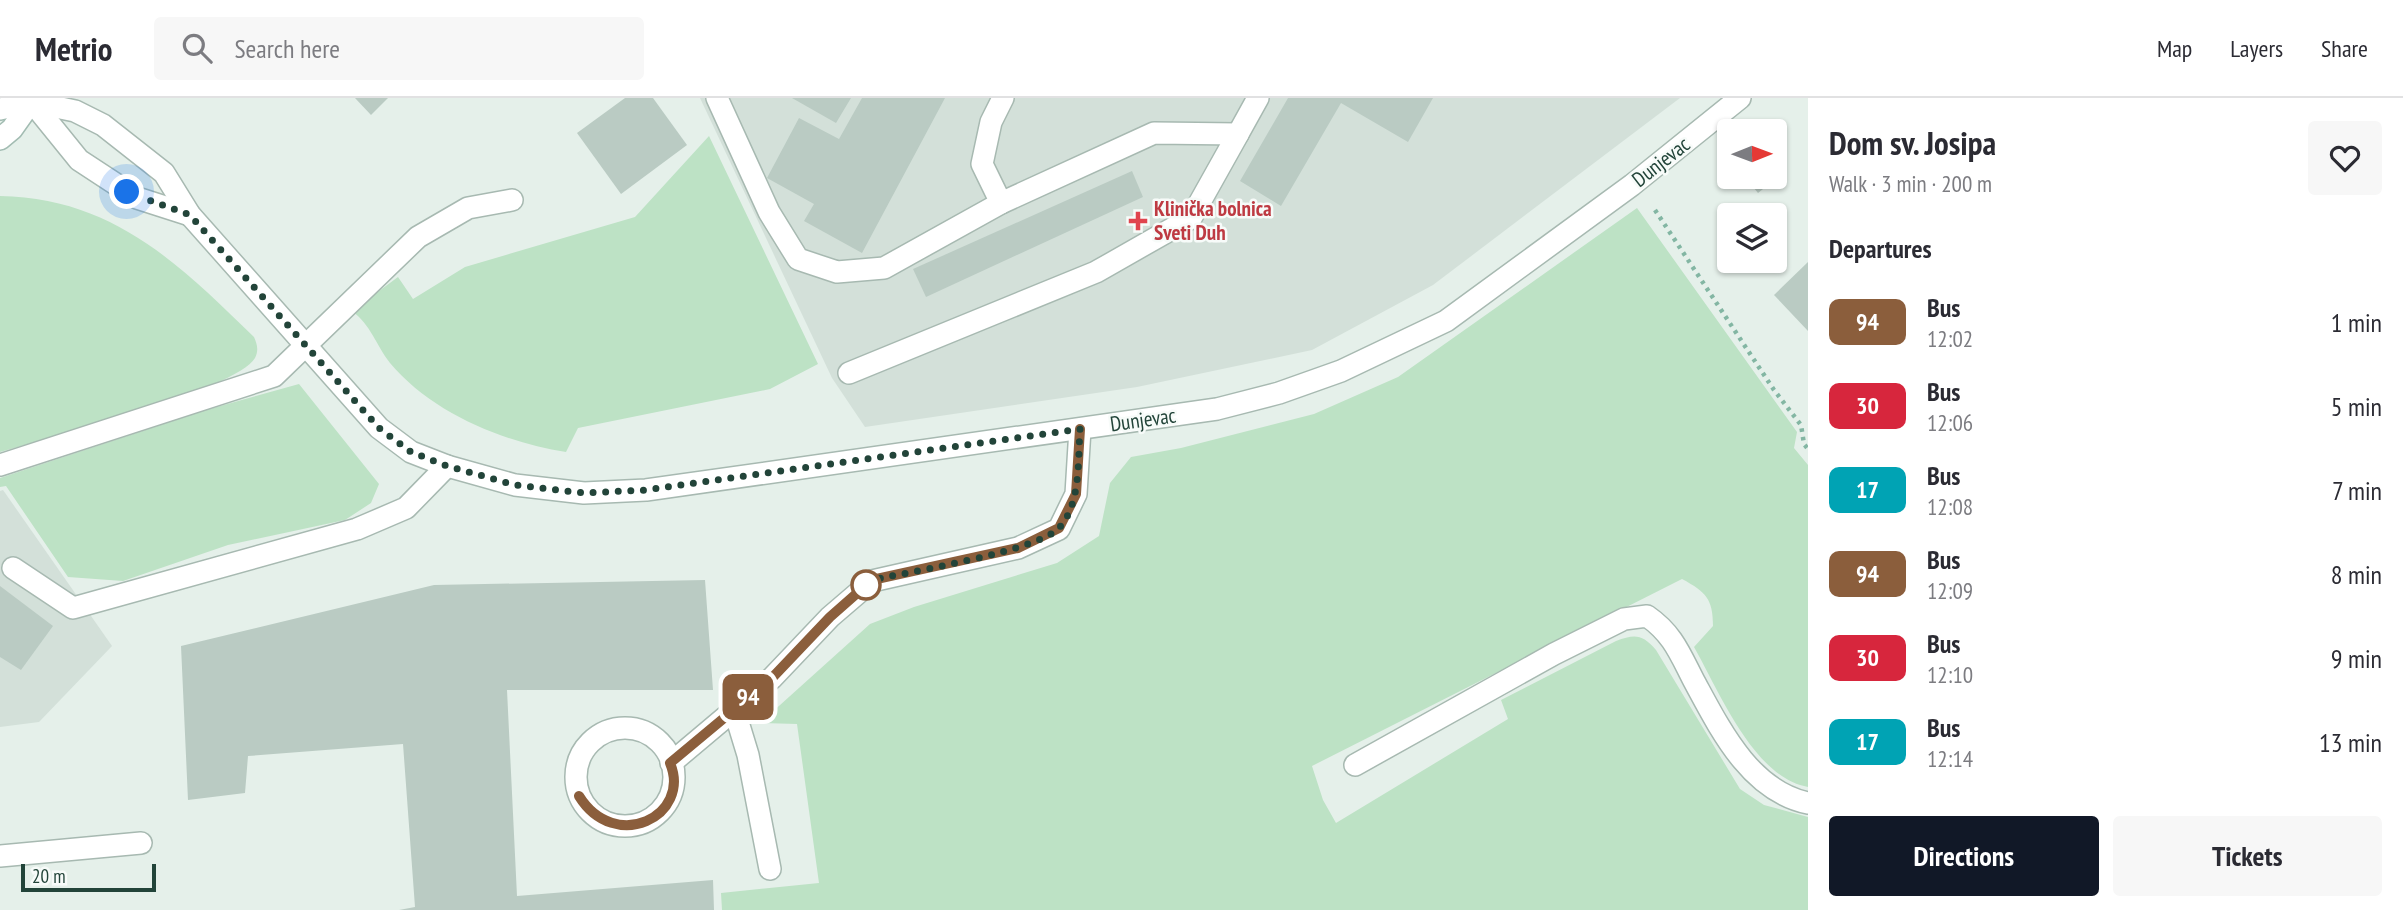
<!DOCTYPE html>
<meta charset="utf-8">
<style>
body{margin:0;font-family:"PT Sans Narrow",sans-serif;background:#f7f7f7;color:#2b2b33;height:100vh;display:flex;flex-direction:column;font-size:26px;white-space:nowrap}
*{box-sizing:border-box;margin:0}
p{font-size:23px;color:#7c7c81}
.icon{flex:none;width:38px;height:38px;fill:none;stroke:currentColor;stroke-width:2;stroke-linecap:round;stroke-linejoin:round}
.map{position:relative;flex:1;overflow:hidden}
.side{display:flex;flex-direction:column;background:#fff;width:595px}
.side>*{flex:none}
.badge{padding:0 14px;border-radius:10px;font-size:24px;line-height:46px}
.needle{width:46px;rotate:89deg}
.fabs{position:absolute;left:1717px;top:21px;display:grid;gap:14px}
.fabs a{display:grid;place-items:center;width:70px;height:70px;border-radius:7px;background:#fff;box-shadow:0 2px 5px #0004;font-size:35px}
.scale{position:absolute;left:21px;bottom:18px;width:135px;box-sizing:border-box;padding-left:7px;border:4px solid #224439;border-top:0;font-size:19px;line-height:24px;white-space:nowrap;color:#224439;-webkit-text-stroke:5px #f7fbf9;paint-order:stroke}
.you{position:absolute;width:35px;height:35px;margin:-18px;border:5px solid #fff;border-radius:50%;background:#1a73e8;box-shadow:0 0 0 10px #1a73e833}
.map>.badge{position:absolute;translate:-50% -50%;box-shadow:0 0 0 4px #fff}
h2{padding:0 21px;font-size:26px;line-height:63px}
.round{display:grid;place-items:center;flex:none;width:74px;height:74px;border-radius:7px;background:#f7f7f7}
.overview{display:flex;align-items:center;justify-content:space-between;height:119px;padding:0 21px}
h1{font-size:33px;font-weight:600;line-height:52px}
.cta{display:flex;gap:14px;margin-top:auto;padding:14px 21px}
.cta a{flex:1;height:80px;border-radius:7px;background:#111827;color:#fff;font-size:28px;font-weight:600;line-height:80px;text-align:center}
.cta a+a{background:#f7f7f7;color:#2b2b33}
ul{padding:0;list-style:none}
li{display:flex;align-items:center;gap:21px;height:84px;padding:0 21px}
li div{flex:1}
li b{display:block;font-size:26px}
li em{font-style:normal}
li .badge{min-width:77px;font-weight:700;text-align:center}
header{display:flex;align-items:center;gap:42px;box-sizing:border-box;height:98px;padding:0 35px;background:#fff;border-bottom:2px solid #e1e1e2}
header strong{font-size:33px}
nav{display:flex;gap:38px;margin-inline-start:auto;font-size:24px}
.search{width:490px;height:63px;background:#f7f7f7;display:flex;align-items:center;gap:18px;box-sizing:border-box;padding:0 24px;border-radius:7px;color:#7c7c81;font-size:26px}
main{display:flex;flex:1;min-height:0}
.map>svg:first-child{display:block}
.built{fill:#d3e0d9}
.green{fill:#bde2c5}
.building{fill:#bacbc3}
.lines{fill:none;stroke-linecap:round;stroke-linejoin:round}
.lane-casing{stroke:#a7b9b1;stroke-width:24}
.street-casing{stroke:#a7b9b1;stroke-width:24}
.secondary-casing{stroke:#a2bcb2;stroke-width:24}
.path{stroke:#83b6a3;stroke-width:4.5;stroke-dasharray:3.5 5;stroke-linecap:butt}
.lane{stroke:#fff;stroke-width:21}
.street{stroke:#fff;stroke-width:21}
.secondary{stroke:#fff;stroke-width:21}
.line-casing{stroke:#fff;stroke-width:16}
.line{stroke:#8b5e3c;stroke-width:10}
.walk{stroke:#224439;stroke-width:7;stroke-dasharray:0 12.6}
.health-dot{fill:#e0444e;stroke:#f7fbf9;stroke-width:2.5}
.stop-dot{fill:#fff;stroke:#8b5e3c;stroke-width:3.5}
.labels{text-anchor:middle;stroke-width:5;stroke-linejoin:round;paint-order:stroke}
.street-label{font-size:21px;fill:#224439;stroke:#f7fbf9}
.health-label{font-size:21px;font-weight:bold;fill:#be3a42;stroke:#f7fbf9;text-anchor:start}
</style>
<header>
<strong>Metrio</strong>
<div class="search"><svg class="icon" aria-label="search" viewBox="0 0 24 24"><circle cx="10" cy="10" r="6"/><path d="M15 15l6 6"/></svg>Search here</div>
<nav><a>Map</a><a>Layers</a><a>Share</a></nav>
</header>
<main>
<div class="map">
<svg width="1808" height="812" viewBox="0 0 1808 812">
<rect width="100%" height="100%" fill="#e5f0ea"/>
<g class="built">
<path d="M700,0H1680L1433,187L1312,252L1137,289L865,329L832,280Z"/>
<path d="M3,392L112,548L39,624L0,629V393Z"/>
</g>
<g class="green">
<path d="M709,38L818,266L770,291L578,330L566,354C503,344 432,315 390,265C376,247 371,227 352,213L398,179L413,201L465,169L635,119Z"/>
<path d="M0,98C113,100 179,166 254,239C257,246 259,252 255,260C236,292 44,341 0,354Z"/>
<path d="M1637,110L1797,334L1794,350L1808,367V689C1754,680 1719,593 1694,549L1713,528C1713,501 1706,494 1682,481L1312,668L1323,702L1336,725L1508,621L1501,602L1616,543C1635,536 1642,536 1656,552L1740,691L1764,707L1808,719V812H722L721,795L819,785L797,626L760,625L870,526L914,509L1057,465L1099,438L1110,385L1131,359L1181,350L1314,316L1398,279Z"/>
<path d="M299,286L379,386L371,405L345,422L228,447L123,483L68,479L6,388L0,389V380L206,312Z"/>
</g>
<g class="building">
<path d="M355,0H388L371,17Z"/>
<path d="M625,0H653L687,47L621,96L577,35Z"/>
<path d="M792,0H851L836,25Z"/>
<path d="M862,0H945L862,155L804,123L814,106L767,80L799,20L839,41Z"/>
<path d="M1288,0H1433L1408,44L1341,5L1281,108L1240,83Z"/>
<path d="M1132,73L1143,99L926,199L913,171Z"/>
<path d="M1745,79H1770L1773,83L1758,95Z"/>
<path d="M1808,164V233L1774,197Z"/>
<path d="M705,482L713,592H507L517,798L713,782L714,812H399L415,809L403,646L248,658L245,695L188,702L181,548L434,487Z"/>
<path d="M0,488L53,528L21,572L0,559Z"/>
</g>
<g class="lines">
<g class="lane-casing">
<g id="lane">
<path d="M717,0L769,114L798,161L837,174L884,170L1001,105L1154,35L1238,36L1258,0"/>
<path d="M1001,105L982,66L991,24L1003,0"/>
<path d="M849,275L1096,174L1191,120L1238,36"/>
<path d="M0,367L274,278L418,139L468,110L512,102"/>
<path d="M13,470L73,510L357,431L406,410L447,368"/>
<path d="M734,611L748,657L770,771"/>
<circle cx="625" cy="679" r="49"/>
<path d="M671,665L772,580L830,519L872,483L1018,450L1059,431L1076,396L1080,331"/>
<path d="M1355,667L1554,556L1624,521L1647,518C1673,536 1680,556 1694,583C1720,631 1750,693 1808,705"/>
<path d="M0,758L141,745"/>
</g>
</g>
<g class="street-casing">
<g id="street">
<path d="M32,4L75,13L103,27L164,75L190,117L379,330L411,354L447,368L515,387L584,395L646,392L1217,311L1279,295L1341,273L1446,223L1632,87L1740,0"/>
<path d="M32,4L79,62L137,100L190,117"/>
</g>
</g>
<g class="secondary-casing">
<g id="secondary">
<path d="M0,11L32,4"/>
<path d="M0,41L12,31L34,0"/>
</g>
</g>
<path class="path" d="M1655,112L1774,292L1801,327L1804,346L1808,351"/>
<use href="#lane" class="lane"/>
<use href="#street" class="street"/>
<use href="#secondary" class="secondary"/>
</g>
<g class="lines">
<g class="line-casing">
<path id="line" d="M579,698C615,756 692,718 670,665L772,580L830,519L872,482L1018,450L1059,430L1076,396L1080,331"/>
</g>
<use href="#line" class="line"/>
<path class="walk" d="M127,94L190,117L379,330L411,354L447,368L515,387L584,395L646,392L1080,331C1078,360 1081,407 1059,430C1038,453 908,474 872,482L866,487"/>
</g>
<path class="health-dot" d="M1134.5 112.5h7v7h7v7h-7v7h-7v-7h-7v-7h7z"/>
<circle class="stop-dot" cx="866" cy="487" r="14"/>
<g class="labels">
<g class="street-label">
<text transform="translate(1661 64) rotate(-38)" y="7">Dunjevac</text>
<text transform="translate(1143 322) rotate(-8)" y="7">Dunjevac</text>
</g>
<g class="health-label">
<text x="1154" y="118">Klinička bolnica<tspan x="1154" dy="24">Sveti Duh</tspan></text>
</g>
</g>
</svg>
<div class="fabs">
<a><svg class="needle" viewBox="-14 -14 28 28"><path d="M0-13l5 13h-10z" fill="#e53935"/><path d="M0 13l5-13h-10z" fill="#7c7c81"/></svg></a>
<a><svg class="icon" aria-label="layers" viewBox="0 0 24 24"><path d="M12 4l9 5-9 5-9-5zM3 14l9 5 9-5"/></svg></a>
</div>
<div class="scale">20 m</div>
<div class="you" style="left:127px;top:94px"></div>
<b class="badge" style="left:748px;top:599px;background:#8b5e3c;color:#fff">94</b>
</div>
<section class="side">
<div class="overview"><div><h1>Dom sv. Josipa</h1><p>Walk · 3 min · 200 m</p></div><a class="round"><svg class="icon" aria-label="heart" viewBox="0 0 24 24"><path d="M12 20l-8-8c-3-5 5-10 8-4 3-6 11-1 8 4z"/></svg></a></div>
<h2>Departures</h2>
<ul>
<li><span class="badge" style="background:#8b5e3c;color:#fff">94</span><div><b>Bus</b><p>12:02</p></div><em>1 min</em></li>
<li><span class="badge" style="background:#d7263d;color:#fff">30</span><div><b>Bus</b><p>12:06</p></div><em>5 min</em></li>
<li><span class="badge" style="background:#00a3b4;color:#fff">17</span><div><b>Bus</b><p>12:08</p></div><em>7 min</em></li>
<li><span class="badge" style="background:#8b5e3c;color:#fff">94</span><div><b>Bus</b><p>12:09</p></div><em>8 min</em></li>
<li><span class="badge" style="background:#d7263d;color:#fff">30</span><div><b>Bus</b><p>12:10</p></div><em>9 min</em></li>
<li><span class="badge" style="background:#00a3b4;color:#fff">17</span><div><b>Bus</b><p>12:14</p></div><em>13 min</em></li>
</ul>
<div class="cta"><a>Directions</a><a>Tickets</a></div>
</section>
</main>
